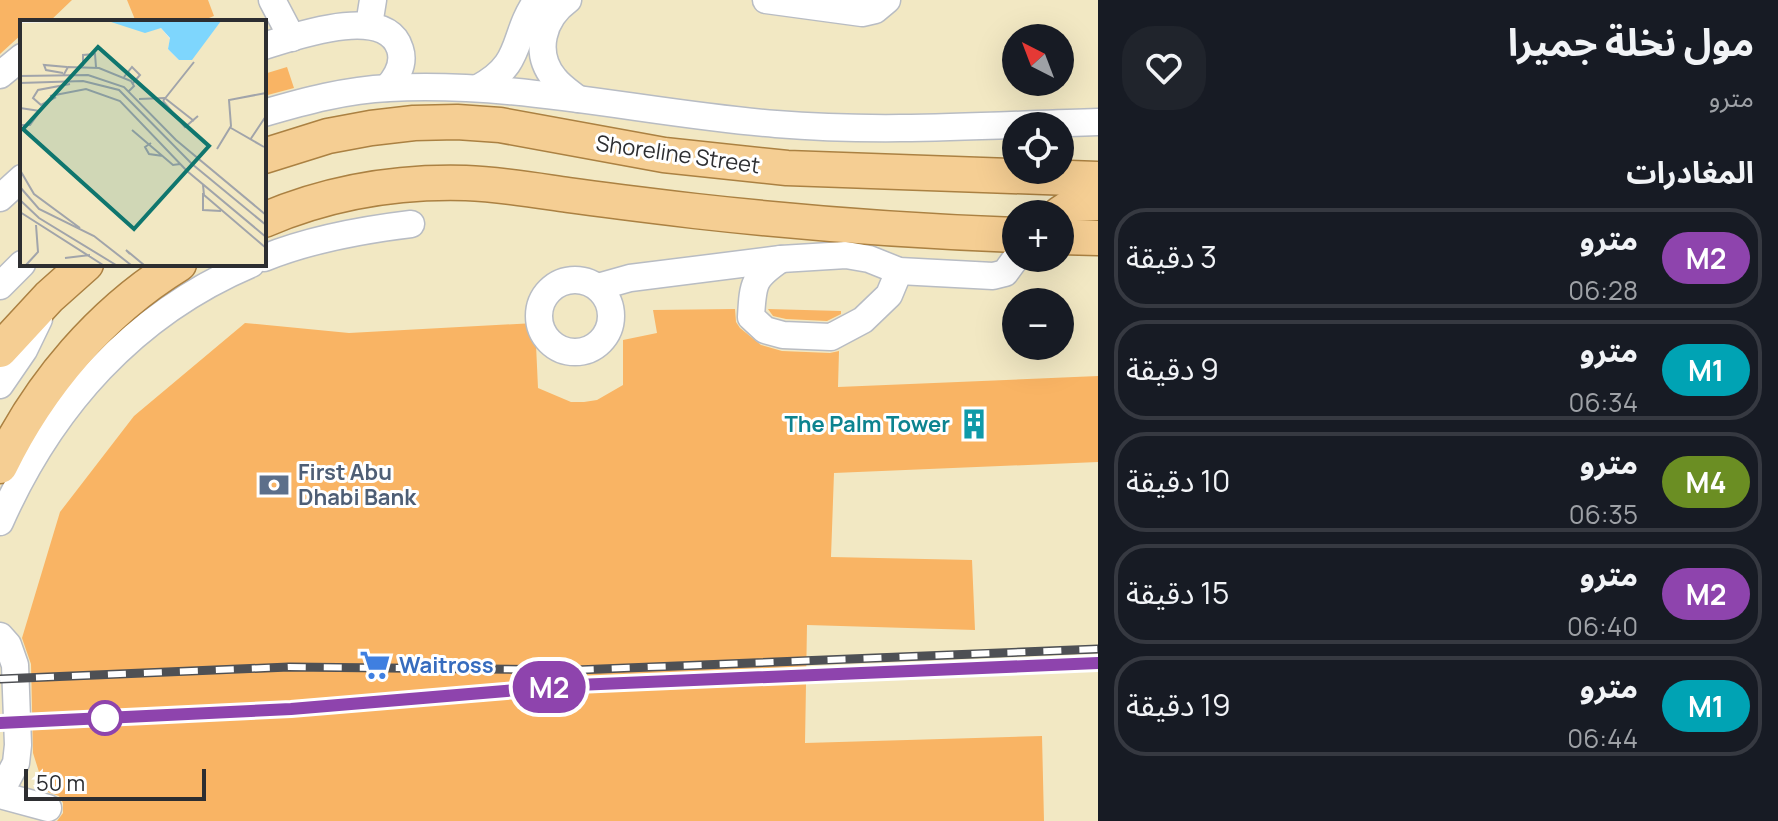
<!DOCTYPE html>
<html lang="ar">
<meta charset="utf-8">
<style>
body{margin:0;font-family:Manrope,"Noto Sans Arabic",sans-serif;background:#20242c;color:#f1f3f6;direction:rtl;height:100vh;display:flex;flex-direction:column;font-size:30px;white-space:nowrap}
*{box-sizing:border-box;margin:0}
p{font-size:26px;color:#9ea1a6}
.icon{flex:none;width:44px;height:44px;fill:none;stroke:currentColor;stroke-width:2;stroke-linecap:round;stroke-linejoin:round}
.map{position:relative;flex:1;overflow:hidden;direction:ltr}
.sheet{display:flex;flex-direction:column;background:#171b24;width:680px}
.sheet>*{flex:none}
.badge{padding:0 16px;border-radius:26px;font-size:28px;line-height:52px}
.needle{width:52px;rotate:318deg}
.buttons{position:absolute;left:1002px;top:24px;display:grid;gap:16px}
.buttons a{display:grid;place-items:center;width:72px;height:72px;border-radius:50%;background:#171b24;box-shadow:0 8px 32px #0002;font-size:40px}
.scale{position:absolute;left:24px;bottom:20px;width:182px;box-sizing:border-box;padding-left:8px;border:4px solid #2d2e31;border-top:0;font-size:22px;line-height:28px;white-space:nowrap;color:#2d2e31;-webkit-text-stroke:6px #fff;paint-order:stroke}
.map>.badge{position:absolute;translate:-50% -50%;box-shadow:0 0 0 4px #fff}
h2{padding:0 24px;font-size:30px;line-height:72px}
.round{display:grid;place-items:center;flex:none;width:84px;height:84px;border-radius:32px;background:#20242c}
.overview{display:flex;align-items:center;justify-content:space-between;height:136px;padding:0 24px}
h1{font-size:38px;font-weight:700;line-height:60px}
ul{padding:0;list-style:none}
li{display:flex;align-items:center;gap:24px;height:100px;margin:0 16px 12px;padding:0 8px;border:4px solid #363941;border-radius:32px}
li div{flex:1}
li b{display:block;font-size:30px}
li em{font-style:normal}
li .badge{min-width:88px;font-weight:700;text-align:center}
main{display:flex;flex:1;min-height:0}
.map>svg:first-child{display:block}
.sand{fill:#f2e8c3;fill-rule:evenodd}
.building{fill:#f9b464}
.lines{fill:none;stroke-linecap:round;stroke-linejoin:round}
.minor-casing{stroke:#b8bcc3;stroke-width:29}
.major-casing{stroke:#ab8142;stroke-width:37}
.minor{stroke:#fff;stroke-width:26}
.major{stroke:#f5ce93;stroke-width:34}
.rail-casing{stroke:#4e5054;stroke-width:9}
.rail{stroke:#fff;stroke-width:6;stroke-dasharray:18;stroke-linecap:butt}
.line-casing{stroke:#fff;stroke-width:18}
.line{stroke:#8e44ad;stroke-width:12}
.stop-dot{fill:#fff;stroke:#8e44ad;stroke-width:4}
.labels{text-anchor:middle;stroke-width:6;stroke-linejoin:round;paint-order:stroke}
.street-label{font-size:22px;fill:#2d2e31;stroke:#fff}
.culture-label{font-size:22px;font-weight:bold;fill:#0d838f;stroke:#fff;text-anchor:end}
.service-label{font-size:22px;font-weight:bold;fill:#4e5e75;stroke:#fff;text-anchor:start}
.shop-label{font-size:22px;font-weight:bold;fill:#366cbe;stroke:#fff;text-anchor:start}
.inset-road{fill:none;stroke:#a1a4aa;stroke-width:2}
.view{fill:#0f766e;fill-opacity:0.15;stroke:#0f766e;stroke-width:4}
.inset-edge{fill:none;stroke:#2d2e31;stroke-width:4}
</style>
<main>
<section class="sheet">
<div class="overview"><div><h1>مول نخلة جميرا</h1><p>مترو</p></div><a class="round"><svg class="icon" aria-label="heart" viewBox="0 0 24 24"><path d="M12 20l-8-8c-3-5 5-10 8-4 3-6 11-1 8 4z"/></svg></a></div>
<h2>المغادرات</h2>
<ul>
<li><span class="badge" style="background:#8e44ad;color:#fff">M2</span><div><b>مترو</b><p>06:28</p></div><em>3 دقيقة</em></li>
<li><span class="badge" style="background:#00a3b4;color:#fff">M1</span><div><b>مترو</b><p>06:34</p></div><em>9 دقيقة</em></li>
<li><span class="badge" style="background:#6b8e23;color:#fff">M4</span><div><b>مترو</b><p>06:35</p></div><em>10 دقيقة</em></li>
<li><span class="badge" style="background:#8e44ad;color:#fff">M2</span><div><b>مترو</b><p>06:40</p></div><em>15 دقيقة</em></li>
<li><span class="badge" style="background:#00a3b4;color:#fff">M1</span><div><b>مترو</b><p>06:44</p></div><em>19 دقيقة</em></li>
</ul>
</section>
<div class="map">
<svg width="1098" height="821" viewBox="0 0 1098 821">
<rect width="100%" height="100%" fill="#eef2fa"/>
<path class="sand" d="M0,0H1098V821H0ZM22,22H264V264H22ZM1016,38H1060V82H1016ZM1016,126H1060V170H1016ZM1016,214H1060V258H1016ZM1016,302H1060V346H1016Z"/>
<g class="building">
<path d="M0,0H72L49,22H22V34L0,54Z"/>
<path d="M127,0H208L214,16L199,22H136Z"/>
<path d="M287,67L294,88L264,96V74Z"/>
<path d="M735,309L736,322L740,328L761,345L782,351L830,353L839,351L838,387L1098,376V462L834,473L831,557L972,560L975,630L807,625L805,743L1042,736L1044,821H57L63,813V803L59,796L45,791L33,753L31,664L22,638L60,512L134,416L245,323L349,333L535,323L538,388L571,402H584L597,400L623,385V340L657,333L653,310Z"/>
<path d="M768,309L841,311V314L827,321L786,319L773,316Z"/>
</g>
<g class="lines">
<g class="minor-casing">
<g id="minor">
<path d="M272,0L292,38"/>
<path d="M568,0C543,18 533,52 554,78C560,86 569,92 578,99"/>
<path d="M766,0L862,13L875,10L887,0"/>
<path d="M369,25L373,0"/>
<path d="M264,46C296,36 386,4 400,49C405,64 397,77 387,88"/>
<path d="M0,75L22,57"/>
<path d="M478,88C525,63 511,37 537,0"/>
<path d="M264,113C305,101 346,90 389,88C519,81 647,114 776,124C883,133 991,125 1098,122"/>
<path d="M0,198L22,178"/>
<path d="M264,258C311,239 361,230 411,224"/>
<path d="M781,259C753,278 753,283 751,317L765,330L783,335L831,337L863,320L889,295L899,271"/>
<circle cx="575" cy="316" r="36"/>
<path d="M0,286L22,264"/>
<path d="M598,287L630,278L781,259L846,255L869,259L899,271L993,276L1005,273L1016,258"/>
<path d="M0,385L24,350L39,319"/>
<path d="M0,522C51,407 133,314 251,264"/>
<path d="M0,636L8,645L15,665L18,745L16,763L7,780L0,786"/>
<path d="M0,795L48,808"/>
</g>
</g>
<g class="major-casing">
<g id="major">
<path d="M264,156L328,136L371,128L414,123L457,122L500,125L664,155L787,168L1098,179"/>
<path d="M1060,214L1075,204L1098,203"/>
<path d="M264,220C327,193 397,181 466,183C500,184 534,190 568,195C611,201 653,206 695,211C802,223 909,231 1016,235"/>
<path d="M1060,237L1098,238"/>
<path d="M0,350L49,297L86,264"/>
<path d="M0,466C40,384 101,312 179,264"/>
</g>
</g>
<use href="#minor" class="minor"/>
<use href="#major" class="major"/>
<g class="rail-casing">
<g id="rail">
<path d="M0,679L289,667L576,670L1098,649"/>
<path d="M0,723L291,709L577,685L1098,663"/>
</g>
</g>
<use href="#rail" class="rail"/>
</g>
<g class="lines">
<g class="line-casing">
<path id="line" d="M0,723L291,709L577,685L1098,663"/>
</g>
<use href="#line" class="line"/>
</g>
<defs>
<g id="building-bare" transform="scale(2.4)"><path d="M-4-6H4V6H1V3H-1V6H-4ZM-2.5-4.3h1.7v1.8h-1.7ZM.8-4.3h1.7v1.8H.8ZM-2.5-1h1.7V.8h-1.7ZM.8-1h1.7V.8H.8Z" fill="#0f9aa8" stroke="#fff" stroke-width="2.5" paint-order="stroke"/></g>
<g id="bank-bare" transform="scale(2.4)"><path d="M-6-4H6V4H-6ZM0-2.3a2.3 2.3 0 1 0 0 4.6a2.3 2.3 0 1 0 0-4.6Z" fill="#5c6f8a" stroke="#fff" stroke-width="2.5" paint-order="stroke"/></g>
<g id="supermarket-bare" transform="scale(2.4)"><path d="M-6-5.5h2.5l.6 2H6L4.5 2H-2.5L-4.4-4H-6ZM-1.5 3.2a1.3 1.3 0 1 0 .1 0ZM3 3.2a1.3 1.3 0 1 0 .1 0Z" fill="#3f7fe0" stroke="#fff" stroke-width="2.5" paint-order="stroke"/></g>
</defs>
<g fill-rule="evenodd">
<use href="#building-bare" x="974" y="424"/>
<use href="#bank-bare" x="274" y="485"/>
<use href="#supermarket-bare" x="375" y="665"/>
</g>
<circle class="stop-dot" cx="105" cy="718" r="16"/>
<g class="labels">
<g class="street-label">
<text transform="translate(678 154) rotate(8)" y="8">Shoreline Street</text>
</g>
<g class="culture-label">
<text x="950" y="432">The Palm Tower</text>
</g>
<g class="service-label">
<text x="298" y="480">First Abu<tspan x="298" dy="25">Dhabi Bank</tspan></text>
</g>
<g class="shop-label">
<text x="399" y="673">Waitross</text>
</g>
</g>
<g transform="translate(20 20)">
<rect width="246" height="246" fill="#eef2fa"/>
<path d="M88,1L141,8L150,19L148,29L159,40H171L201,1H246V245H0V3Z" fill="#f2e8c3"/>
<path d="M88,1H201L172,40H159L148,29L150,18L141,8L125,13Z" fill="#7ed6fd"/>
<path class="inset-road" d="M63,46V35L75,34L76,47M43,53L26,50L24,45L47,47M0,56L68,55L104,67L156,120L246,195M43,56L48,47L79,48L111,61L114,66L109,71M104,57L112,47L120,55L113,63M0,63L63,61L99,70L172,144L246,205M30,76L66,69L100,81L167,151L246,217M36,77L21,85L13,78L18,70L50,64M119,79L145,78M146,79L174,101M143,81L165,107L178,96M143,81L174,42M0,88L20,91L10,105H0M211,108L244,127M112,110L153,145L160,144M230,120L246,96M131,123L125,127L129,134L143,136M197,129L211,106L209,80L246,73M0,150L14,174L60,208M183,165L184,175L246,228M0,167L19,189L74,216L111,245M183,173V190L201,191M0,180L19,198L96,245M0,192L83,245M110,234L106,230L124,245M45,238L70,235M6,245L18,232L16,205"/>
<path class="view" d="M78,27L189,126L114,209L3,109Z"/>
<rect width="246" height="246" class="inset-edge"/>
</g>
</svg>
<div class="buttons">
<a><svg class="needle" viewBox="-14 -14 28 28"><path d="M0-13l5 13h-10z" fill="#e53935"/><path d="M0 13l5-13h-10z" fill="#9ea1a6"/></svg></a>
<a><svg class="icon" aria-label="locate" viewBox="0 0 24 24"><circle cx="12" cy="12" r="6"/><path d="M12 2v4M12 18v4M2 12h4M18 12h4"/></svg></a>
<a>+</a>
<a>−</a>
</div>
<div class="scale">50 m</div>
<b class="badge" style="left:549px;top:687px;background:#8e44ad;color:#fff">M2</b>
</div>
</main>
